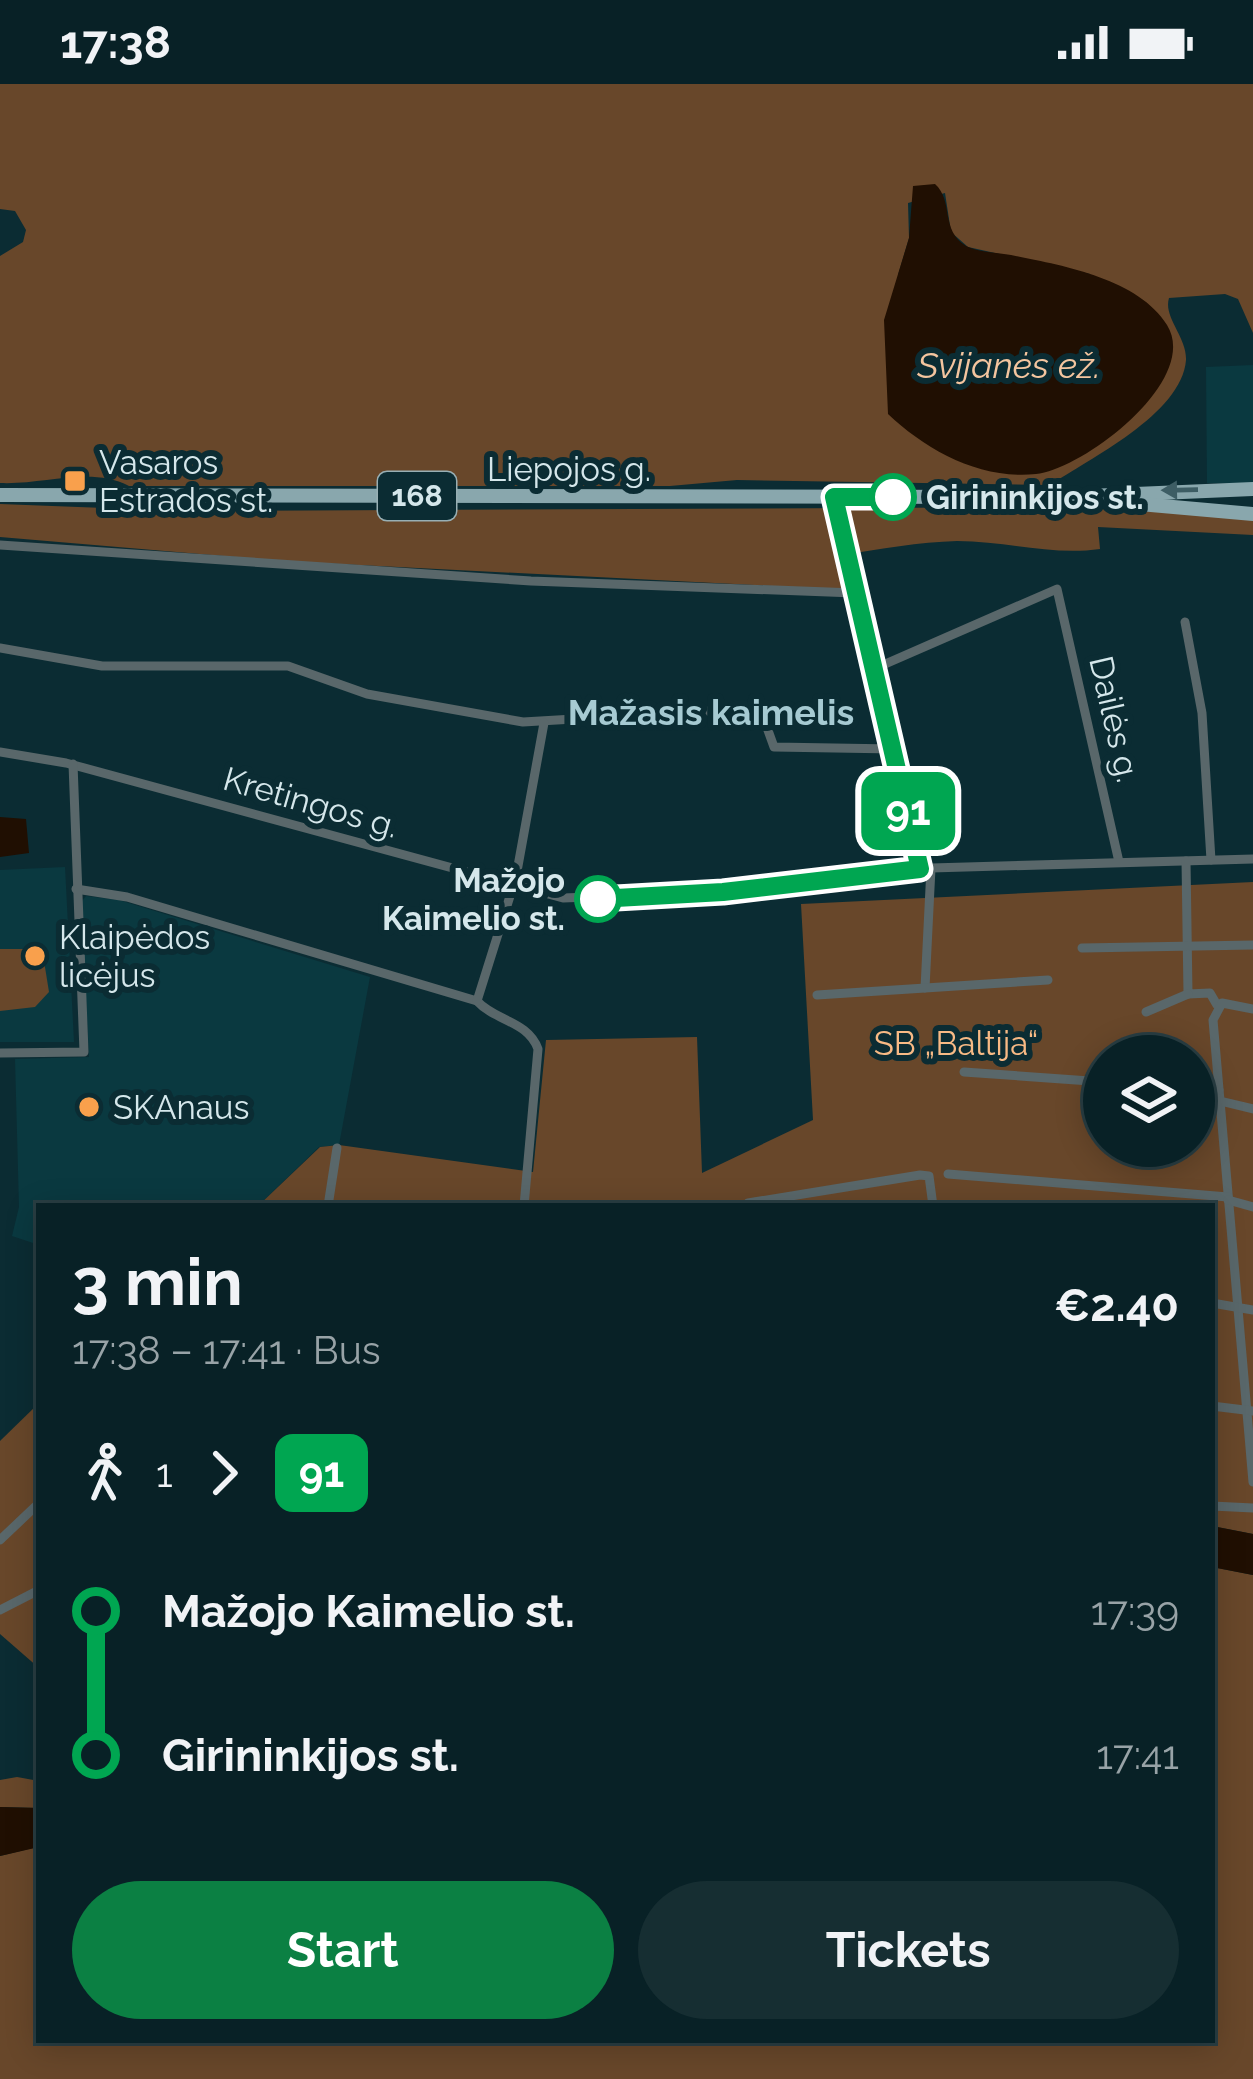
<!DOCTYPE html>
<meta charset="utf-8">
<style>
body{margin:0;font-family:Raleway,sans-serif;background:#162e32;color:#f1f3f6;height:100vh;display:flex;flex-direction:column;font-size:45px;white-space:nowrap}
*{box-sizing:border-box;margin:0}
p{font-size:39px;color:#98a3a7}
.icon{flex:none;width:66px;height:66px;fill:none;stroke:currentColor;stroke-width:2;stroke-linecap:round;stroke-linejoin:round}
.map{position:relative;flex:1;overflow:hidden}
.drawer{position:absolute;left:36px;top:1119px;width:1179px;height:840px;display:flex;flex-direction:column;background:#082126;border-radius:0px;box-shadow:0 6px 30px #0003,0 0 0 3px #293e43}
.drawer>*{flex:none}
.badge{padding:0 24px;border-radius:18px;font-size:42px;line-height:78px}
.buttons{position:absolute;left:1083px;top:951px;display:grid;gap:24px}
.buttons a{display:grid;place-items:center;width:132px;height:132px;border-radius:50%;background:#082126;box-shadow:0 6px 30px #0003,0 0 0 3px #293e43;font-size:60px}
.map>.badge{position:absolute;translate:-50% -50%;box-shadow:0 0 0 6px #fff}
.legs{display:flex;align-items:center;gap:18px;height:132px;padding:0 36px;font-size:39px}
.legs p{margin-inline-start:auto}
.headline{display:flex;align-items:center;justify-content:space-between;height:204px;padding:0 36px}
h1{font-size:66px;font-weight:700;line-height:90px}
.button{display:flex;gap:24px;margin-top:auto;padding:24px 36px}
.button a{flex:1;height:138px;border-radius:72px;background:#0b8043;color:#fff;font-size:48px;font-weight:700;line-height:138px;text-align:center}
.button a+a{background:#162e32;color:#f1f3f6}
ul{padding:0 36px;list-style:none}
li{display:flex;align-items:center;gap:42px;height:144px;font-size:45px}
li i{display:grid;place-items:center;width:18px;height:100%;margin:0 15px;background:currentColor}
li i::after{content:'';width:30px;height:30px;margin:-15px;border:9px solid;border-radius:50%;background:#082126}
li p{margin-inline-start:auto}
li:first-child i{background:linear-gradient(#0000 50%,currentColor 0)}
li:last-child i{background:linear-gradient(currentColor 50%,#0000 0)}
.status{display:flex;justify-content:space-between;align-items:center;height:84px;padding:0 60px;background:#082126;direction:ltr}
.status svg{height:33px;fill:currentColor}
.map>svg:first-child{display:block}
.built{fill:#0a3940}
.green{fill:#68472a;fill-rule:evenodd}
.water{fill:#200f02}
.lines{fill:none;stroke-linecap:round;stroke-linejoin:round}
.street{stroke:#59676a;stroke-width:9}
.primary{stroke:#89a7ad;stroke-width:14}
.oneway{fill:#3d5d64}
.line-1-casing{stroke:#fff;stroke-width:27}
.line-1{stroke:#00a651;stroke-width:18}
.poi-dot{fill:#f9a04c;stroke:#0b2c33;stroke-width:4.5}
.stop-1-dot{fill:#fff;stroke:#00a651;stroke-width:6}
.labels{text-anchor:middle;stroke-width:12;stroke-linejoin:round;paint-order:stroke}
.shield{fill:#0b2c33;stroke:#98afb4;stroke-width:3}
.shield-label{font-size:30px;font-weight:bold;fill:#d5e7eb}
.poi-label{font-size:33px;fill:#d5e7eb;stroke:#0b2c33;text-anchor:start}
.street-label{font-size:33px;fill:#d5e7eb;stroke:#0b2c33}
.stop-label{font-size:33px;font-weight:bold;fill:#d5e7eb;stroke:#0b2c33;text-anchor:start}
.park-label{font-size:33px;fill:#f8ba85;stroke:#0b2c33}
.water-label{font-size:36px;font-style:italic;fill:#f4c59f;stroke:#0b2c33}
.neighbourhood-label{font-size:36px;font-weight:bold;fill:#a6cad2;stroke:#0b2c33}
</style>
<div class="status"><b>17:38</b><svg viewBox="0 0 49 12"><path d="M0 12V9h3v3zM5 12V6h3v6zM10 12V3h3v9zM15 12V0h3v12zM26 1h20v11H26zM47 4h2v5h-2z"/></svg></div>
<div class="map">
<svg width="1253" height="1995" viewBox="0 0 1253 1995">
<rect width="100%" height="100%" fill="#0b2c33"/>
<g class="built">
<path d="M1253,281V399H1207L1206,283Z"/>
<path d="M65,783L74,958H0V786Z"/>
<path d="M86,812L119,816L370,893L339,1061L319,1063L258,1122H39V1161L12,1152L19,1123L15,975L89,973L81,818Z"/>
</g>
<g class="green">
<path d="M0,0H1253V249L1238,215L1225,210L1169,214C1163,233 1187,253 1186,276C1182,330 1089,375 1050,401L737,396L670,402H129C91,382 44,401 0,399V172L23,158L26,146L15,127L0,125ZM945,109L951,148L968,163L1090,190L898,191L909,154L908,119Z"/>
<path d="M0,420L183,427L1090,423L1253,435V451L1098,443L1100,465C1052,472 1006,457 957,457C919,458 880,465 842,471L850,506L281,477L0,453Z"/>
<path d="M1253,798V1450L1212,1442V1122H258L320,1063L339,1061L533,1088L546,956L697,953L702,1089L813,1036L801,820ZM1104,972H1194V1062H1104Z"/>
<path d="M0,865H29L44,877L49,908L35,923L0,927Z"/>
<path d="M39,1319V1584L0,1550V1357Z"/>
<path d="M1212,1483L1253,1491V1995H0V1772L37,1763L39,1956H1212Z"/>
<path d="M17,1693L39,1697V1724L0,1723V1696Z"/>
</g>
<g class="water">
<path d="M935,100C954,117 940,146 966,162C978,168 998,169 1011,171C1060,181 1138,194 1167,241C1201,296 1084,385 1036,390C980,396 926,366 888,330L884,236L909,154L913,102Z"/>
<path d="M0,733L26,735L29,769L0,773Z"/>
<path d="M1212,1442L1253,1450V1491L1212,1483Z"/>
<path d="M0,1723L39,1724V1763L0,1772Z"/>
</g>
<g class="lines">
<g class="street">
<path d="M834,413L920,785"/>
<path d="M0,461L531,497L855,509"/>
<path d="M1185,538L1202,629L1211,776"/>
<path d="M0,564L102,582H288L367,610L523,638L760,624L774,663L895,665"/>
<path d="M876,584L1057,505L1119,778"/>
<path d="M0,668L66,679L563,814L723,808L931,784L1253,775"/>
<path d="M1186,777L1188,910L1210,909L1217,921"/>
<path d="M76,805L127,813L477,917C495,937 528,937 538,965L524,1122"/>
<path d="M1082,864L1253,861"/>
<path d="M925,904L931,784"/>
<path d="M817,911L1048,896"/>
<path d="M477,917L516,793L544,639"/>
<path d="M1253,925L1222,919L1213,936L1253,1398"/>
<path d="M1146,928L1188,910"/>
<path d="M0,969L84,968L73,680"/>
<path d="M964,988L1104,998"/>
<path d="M1194,1004L1219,1006"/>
<path d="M1220,1017L1253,1025"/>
<path d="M948,1090L1228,1113"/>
<path d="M1228,1116L1253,1123"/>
<path d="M748,1119L920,1091L929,1092L933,1122"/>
<path d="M328,1122L337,1064"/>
<path d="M1212,1219L1253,1226"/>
<path d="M1212,1322L1253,1327"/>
<path d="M1212,1422L1253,1424"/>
<path d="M0,1456L39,1419"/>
<path d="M0,1526L39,1506"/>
</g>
<g class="primary">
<path d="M0,411L1065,413L1253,405"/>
<path d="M1094,416L1253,430"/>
</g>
</g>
<defs><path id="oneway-solid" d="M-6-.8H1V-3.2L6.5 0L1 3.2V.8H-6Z" transform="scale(3)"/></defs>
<use class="oneway" href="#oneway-solid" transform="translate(1180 406) rotate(179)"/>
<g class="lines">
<g class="line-1-casing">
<path id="line-1" d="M598,815L723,808L920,785L834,413H893"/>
</g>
<use href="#line-1" class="line-1"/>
</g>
<g class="poi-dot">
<rect x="63" y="385" width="24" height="24" rx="6"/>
<circle cx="35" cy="872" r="12"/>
<circle cx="89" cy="1023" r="12"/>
</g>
<g class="stop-1-dot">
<circle cx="893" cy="413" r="21"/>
<circle cx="598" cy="815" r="21"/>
</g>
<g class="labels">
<rect class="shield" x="378" y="388" width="78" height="48" rx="9"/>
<g class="shield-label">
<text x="417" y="422">168</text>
</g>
<g class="poi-label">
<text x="99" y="390">Vasaros<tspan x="99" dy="38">Estrados st.</tspan></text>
<text x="59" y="865">Klaipėdos<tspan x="59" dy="38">licėjus</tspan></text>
<text x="113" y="1035">SKAnaus</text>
</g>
<g class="street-label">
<text x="569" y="397">Liepojos g.</text>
<text transform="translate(1115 635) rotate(77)" y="12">Dailės g.</text>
<text transform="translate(311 718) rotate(16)" y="12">Kretingos g.</text>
</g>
<g class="stop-label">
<text x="926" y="425">Girininkijos st.</text>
<text x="565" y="808" text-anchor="end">Mažojo<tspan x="565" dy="38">Kaimelio st.</tspan></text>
</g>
<g class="park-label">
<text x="956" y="971">SB „Baltija“</text>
</g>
<g class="water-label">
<text x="1009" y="294">Svijanės ež.</text>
</g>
<g class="neighbourhood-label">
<text x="711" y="641">Mažasis kaimelis</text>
</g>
</g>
</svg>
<div class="buttons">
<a><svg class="icon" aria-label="layers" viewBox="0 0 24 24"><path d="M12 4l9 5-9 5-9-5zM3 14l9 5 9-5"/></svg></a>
</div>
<b class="badge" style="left:908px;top:727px;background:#00a651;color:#fff">91</b>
<section class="drawer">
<div class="headline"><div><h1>3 min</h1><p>17:38 – 17:41 · Bus</p></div><b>€2.40</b></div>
<div class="legs"><svg class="icon" aria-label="walk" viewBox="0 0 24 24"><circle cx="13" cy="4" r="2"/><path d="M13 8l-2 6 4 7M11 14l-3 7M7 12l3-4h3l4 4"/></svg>1<svg class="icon" aria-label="forward" viewBox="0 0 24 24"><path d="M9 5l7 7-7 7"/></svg><b class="badge" style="background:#00a651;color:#fff">91</b></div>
<ul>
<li><i style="color:#00a651"></i><b>Mažojo Kaimelio st.</b><p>17:39</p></li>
<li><i style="color:#00a651"></i><b>Girininkijos st.</b><p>17:41</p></li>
</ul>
<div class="button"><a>Start</a><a>Tickets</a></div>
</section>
</div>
